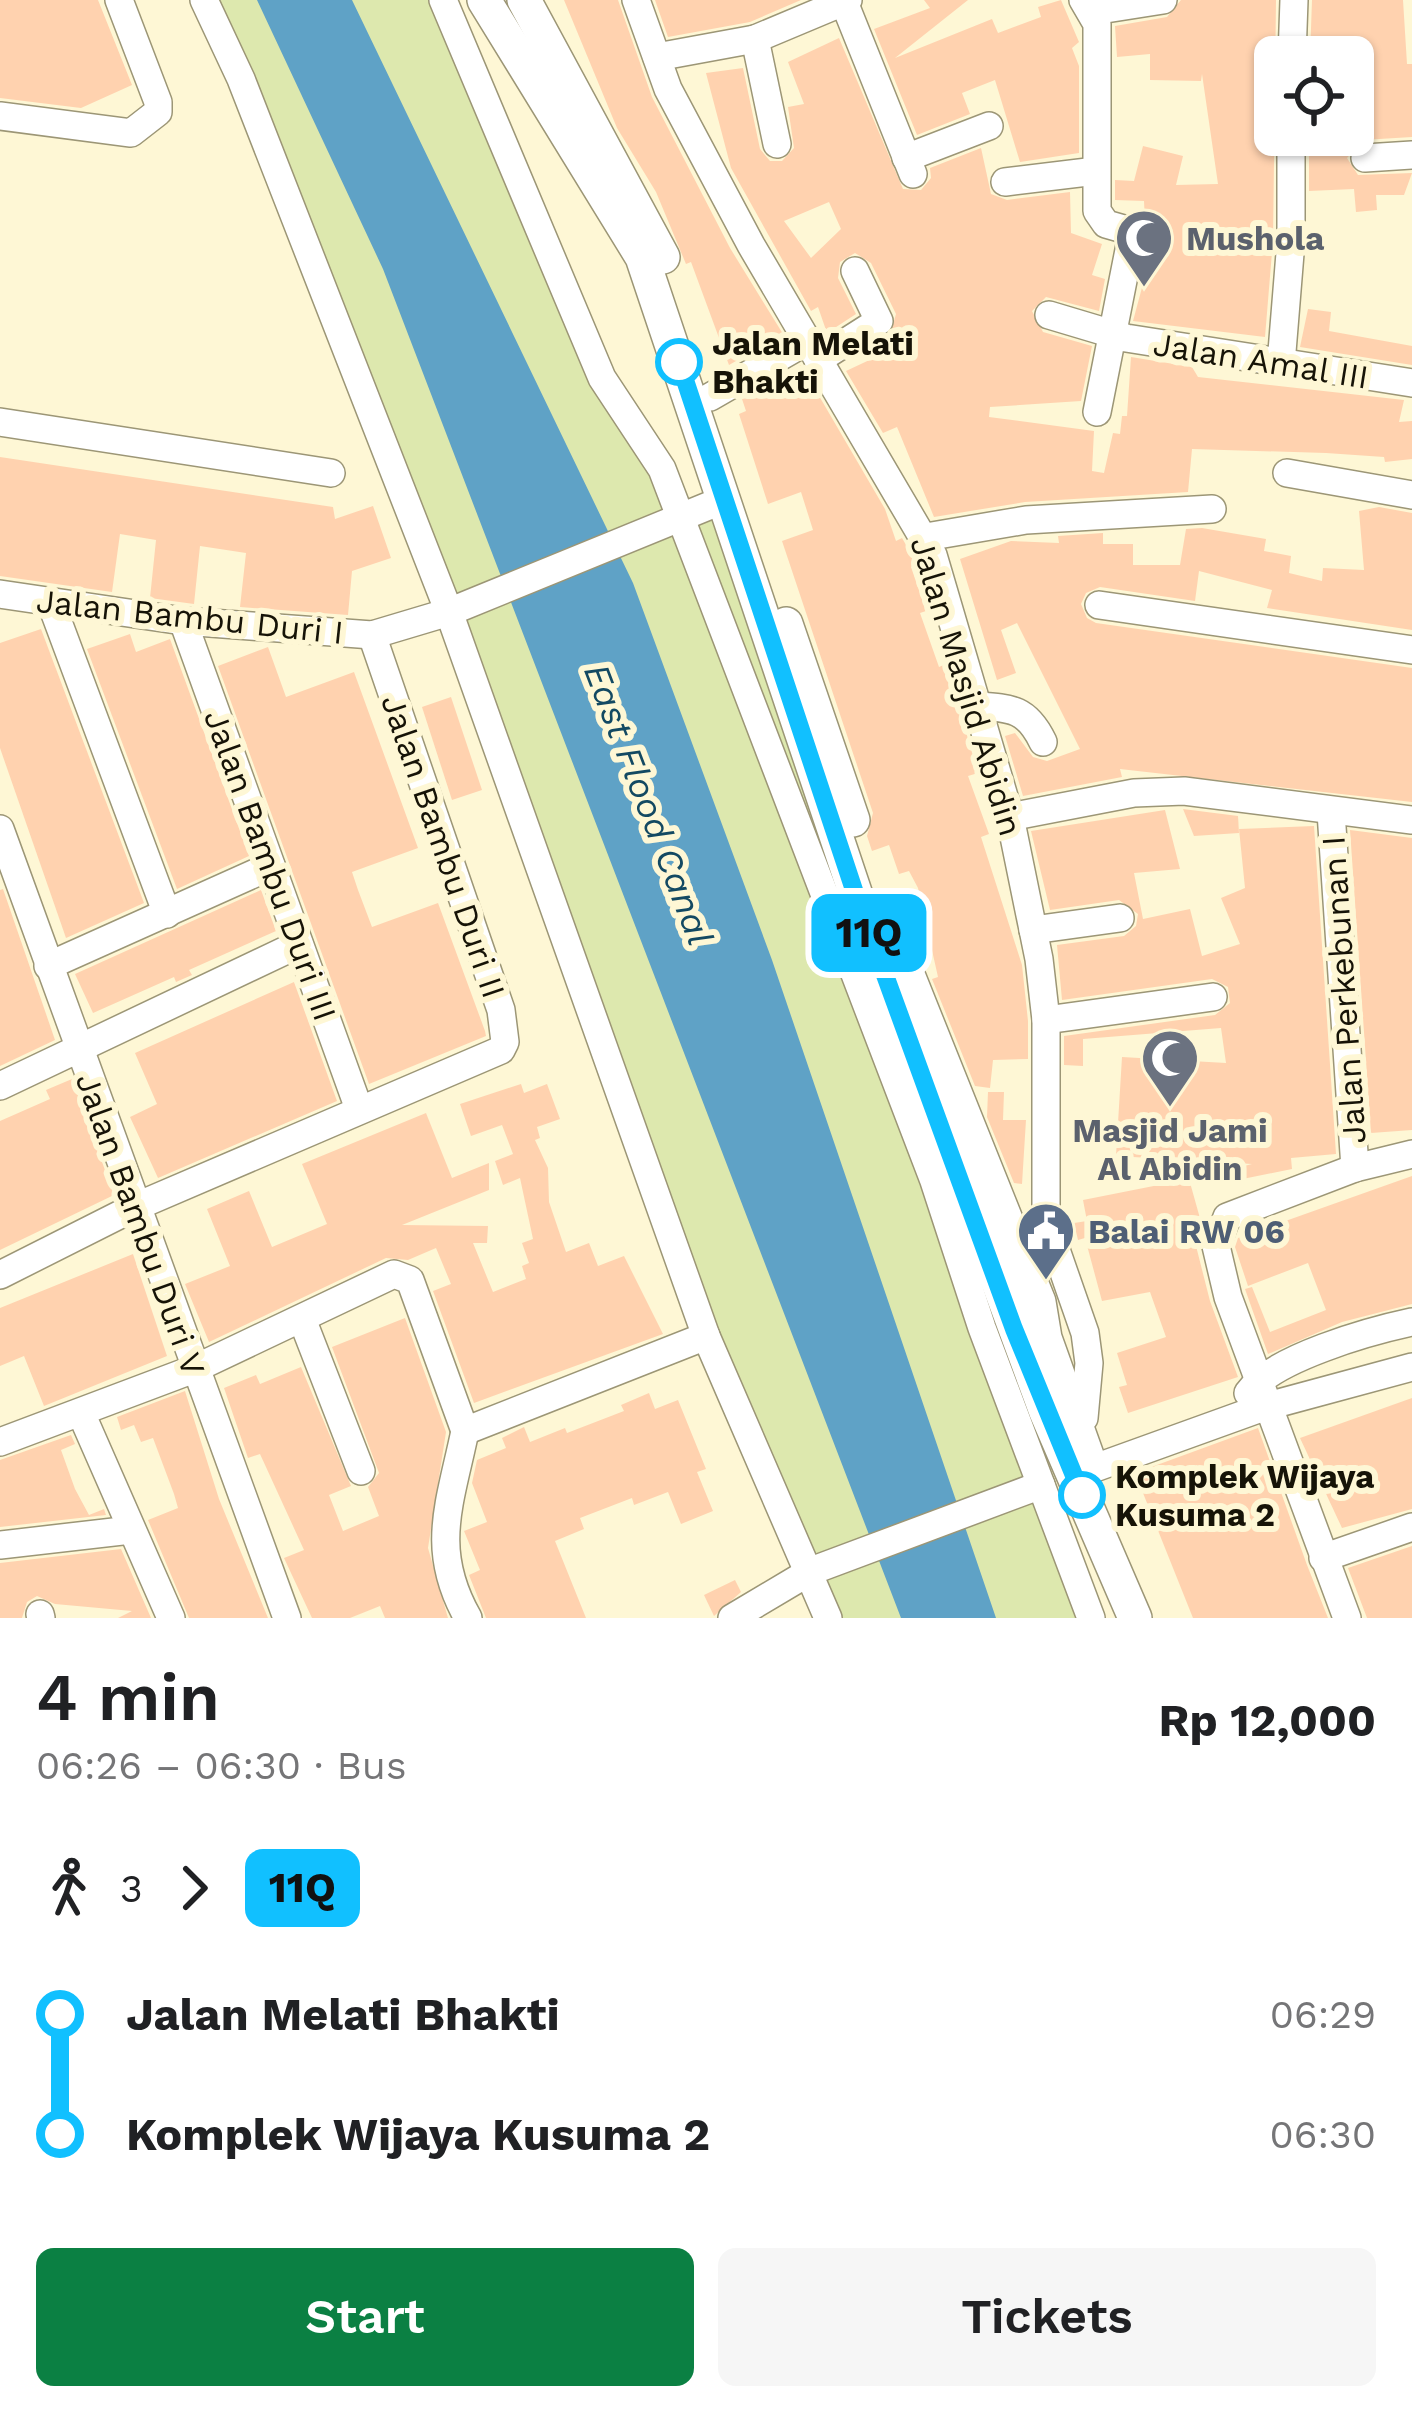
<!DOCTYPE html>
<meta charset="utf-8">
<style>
body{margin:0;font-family:"Work Sans",sans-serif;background:#f6f6f6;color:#202124;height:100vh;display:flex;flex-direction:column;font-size:45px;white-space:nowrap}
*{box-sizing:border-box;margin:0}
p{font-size:39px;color:#757577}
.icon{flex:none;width:66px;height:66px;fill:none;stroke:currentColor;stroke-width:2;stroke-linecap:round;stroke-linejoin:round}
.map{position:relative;height:1618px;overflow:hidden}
.drawer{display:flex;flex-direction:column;background:#fff;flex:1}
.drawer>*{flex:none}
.badge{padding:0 24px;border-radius:18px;font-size:42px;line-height:78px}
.tools{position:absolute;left:1254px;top:36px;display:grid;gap:24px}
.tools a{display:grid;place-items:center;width:120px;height:120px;border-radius:18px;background:#fff;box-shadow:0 3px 9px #0004;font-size:60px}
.map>.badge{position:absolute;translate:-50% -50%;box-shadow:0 0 0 6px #fff}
.legs{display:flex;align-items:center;gap:18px;height:132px;padding:0 36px;font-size:39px}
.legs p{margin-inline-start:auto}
.overview{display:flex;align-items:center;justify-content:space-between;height:204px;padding:0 36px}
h1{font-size:66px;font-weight:600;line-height:90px}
.cta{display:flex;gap:24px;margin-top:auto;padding:24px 36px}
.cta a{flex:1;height:138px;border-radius:18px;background:#0b8043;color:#fff;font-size:48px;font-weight:600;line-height:138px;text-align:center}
.cta a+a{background:#f6f6f6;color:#202124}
ul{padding:0 36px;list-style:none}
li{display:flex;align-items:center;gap:42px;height:120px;font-size:45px}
li i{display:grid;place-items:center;width:18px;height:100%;margin:0 15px;background:currentColor}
li i::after{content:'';width:30px;height:30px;margin:-15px;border:9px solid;border-radius:50%;background:#fff}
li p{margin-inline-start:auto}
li:first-child i{background:linear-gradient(#0000 50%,currentColor 0)}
li:last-child i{background:linear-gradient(currentColor 50%,#0000 0)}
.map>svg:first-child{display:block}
.green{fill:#dde8ae}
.water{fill:#5fa2c6}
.building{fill:#ffd2af;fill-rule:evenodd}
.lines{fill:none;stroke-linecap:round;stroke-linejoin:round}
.minor-casing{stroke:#9c9676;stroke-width:30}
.major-casing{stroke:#9c9676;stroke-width:36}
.minor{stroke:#fff;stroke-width:27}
.major{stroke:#fff;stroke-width:33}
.line-1-casing{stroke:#fff;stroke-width:27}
.line-1{stroke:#11c0ff;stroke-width:18}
.stop-1-dot{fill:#fff;stroke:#11c0ff;stroke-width:6}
.labels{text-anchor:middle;stroke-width:12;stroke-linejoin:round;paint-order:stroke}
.worship-label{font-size:33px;font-weight:bold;fill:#5b616d;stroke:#fef7d5;text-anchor:start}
.stop-label{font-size:33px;font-weight:bold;fill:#161307;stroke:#fef7d5;text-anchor:start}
.street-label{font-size:33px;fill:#161307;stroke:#fef7d5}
.service-label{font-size:33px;font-weight:bold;fill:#4e5e75;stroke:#fef7d5;text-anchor:start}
.water-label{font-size:36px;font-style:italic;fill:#134962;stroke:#fef7d5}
</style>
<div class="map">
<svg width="1412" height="1618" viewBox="0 0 1412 1618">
<rect width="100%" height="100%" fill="#fef7d5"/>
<path class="green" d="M201,0H443L678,515L723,500L1015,1369L1009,1400L1096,1618H828L706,1336L449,612Z"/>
<path class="water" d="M257,0H352L633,583L772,960L996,1618H901L383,269Z"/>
<g class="building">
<path d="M0,0H98L132,85L81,108L0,98Z"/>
<path d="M564,0H618L652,97L730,248L783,334L729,365L691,262L686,264L656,192L617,128Z"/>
<path d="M655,0H801L750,22L668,37Z"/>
<path d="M924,0H968L895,58L992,19L998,33L1041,17L1038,7L1061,0L1079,42L1072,48L1079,66V153L1020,162L995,80L962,93L970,114L917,135L874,29L930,8Z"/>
<path d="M1181,0H1276L1273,240L1265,337L1133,321L1147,269L1144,201L1115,200V180L1134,181L1143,146L1183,156L1176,185L1218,184L1202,74L1201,81L1150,80V54L1117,57L1115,26L1167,17Z"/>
<path d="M1312,0H1403L1407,64H1412V137L1363,140L1347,158L1358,175L1412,173L1404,195H1376L1377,210L1356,212L1354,189L1309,191V135H1353V57H1310Z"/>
<path d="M839,38L903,189L921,190L931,178L930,168L981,148L991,194L1007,200L1070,192L1071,233L1102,244L1092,275L1105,279L1099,311L1046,297L1032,311L1043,332L1092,346L1081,401L990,407L989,417L1094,431L1092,471L1104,473L1113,433L1120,434L1122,416H1127L1131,357L1192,367L1198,377L1404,400L1399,422L1412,421V459L1385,462L1384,457L1326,453L1192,449L1188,492L1025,502L934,517L897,427L883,433L846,371L895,348L890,335L896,314L871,263L855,253L840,262L838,278L856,314L827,333L818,307L811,311L731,168L706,73L743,68L760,149L770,161H782L794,148L788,107L804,104L788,62ZM829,202L841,229L811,258L784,221Z"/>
<path d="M1308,309L1331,312L1329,331L1412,346V365L1300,347Z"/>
<path d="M801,365L885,509L896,541L902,538L916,562L911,567L926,611L920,613L939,667L946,664L978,773L968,776L989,834L981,837L1022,965L1028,1021V1059L993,1060L990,1088L975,1086L932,979L938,977L918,888L909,871L899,874L889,845L872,851L867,836L873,813L782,541L813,530L801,492L768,504L739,414L746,411L742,399Z"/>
<path d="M0,457L333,507L335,519L373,506L391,558L352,571L348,615L240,607L246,553L200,546L194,604L150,598L156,540L120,534L112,592L0,576Z"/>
<path d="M1379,507L1412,513V630L1267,608L1272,590L1199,571L1195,601L1100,587L1086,593L1081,604L1087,618L1096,623L1412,668V802L1120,769L1122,777L1023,796L1005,736L1015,733L1033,757L1047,761L1080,749L1017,623L1001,630L1016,673L997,680L960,559L1011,541L1059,543L1058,536L1103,533V544H1133V565H1180L1186,529L1202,528L1266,539L1264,551L1291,556L1289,573L1322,581L1323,568L1364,570L1359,511Z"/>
<path d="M41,629L144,903L66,938L0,748V643Z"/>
<path d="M130,634L136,652L170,639L249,856L177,889L87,649Z"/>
<path d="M268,647L286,697L354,672L418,848L352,872L358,890L372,927L438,903L485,1031L486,1036L369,1084L218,666Z"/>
<path d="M451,697L482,790L452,800L422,707Z"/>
<path d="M1183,809L1238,816L1239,833L1194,836Z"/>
<path d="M1165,810L1180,869L1134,873L1143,919L1190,909L1202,956L1240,944L1221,898L1245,888L1239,829L1314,826L1336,1154L1291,1158L1292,1169L1223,1183L1221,1172L1252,1164L1116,1156L1122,1057L1226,1063L1221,1028L1083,1039V1066L1064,1065V1036L1215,1015L1230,1003L1228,987L1212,979L1062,1000L1057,945L1124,936L1136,926L1138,914L1119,900L1050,910L1031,831Z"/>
<path d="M1350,830L1412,838V1130L1371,1133Z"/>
<path d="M3,889L55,1040L0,1066V890Z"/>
<path d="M261,890L276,931L189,970L192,975L176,982L174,977L93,1013L75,974Z"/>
<path d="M294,982L337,1101L158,1178L130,1117L157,1104L135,1053Z"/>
<path d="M72,1079L114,1195L0,1250V1121L50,1099L46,1090Z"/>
<path d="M521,1084L524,1093L547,1084L560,1119L537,1127L540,1138L535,1140L548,1168L549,1202L566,1252L589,1243L598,1266L624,1256L663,1334L474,1403L433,1291L451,1284L436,1248L408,1260L386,1258L209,1342L185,1284L230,1266L207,1209L249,1191L272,1247L327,1224L302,1164L426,1113L452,1178L489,1163V1190L402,1225L488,1226L487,1243H473L493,1292L526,1279L522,1266L529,1263L522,1243L533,1239L520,1178L503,1185L495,1161L513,1154L502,1125L471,1136L460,1104Z"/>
<path d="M988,1092H1004L1003,1120H1026L1022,1184L1014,1183L987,1117Z"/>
<path d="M1412,1176V1304L1342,1322L1268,1354L1245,1289L1252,1287L1270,1332L1326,1310L1308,1263L1248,1286L1235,1247L1238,1238Z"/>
<path d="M1189,1179L1203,1229L1196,1246L1210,1301L1238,1377L1128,1413L1119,1387L1127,1385L1117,1353L1166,1337L1150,1292L1102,1301L1085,1238L1078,1240L1074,1223L1087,1221L1083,1200Z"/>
<path d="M133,1254L167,1356L44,1406L24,1356L0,1366V1308Z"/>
<path d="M405,1318L446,1432L428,1548L448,1618H385L380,1606L350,1618H312L284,1558L304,1550L260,1454L248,1458L224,1388L256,1375L260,1384L301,1367L351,1486L329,1495L343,1531L379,1516L368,1487L379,1473L332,1347Z"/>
<path d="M185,1391L219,1499L268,1618H189L148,1520L178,1508L174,1494L153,1438L141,1442L134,1425L121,1430L117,1417Z"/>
<path d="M649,1393L655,1409L678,1400L706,1469L697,1472L713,1511L681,1524L668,1492L634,1505L632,1498L580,1518L584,1529L555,1541L586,1618H486L469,1575L480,1570L464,1531L487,1522L472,1483L477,1460L506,1448L502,1438L524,1427L530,1442L565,1428L567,1433L624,1411L621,1405Z"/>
<path d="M1412,1398V1509L1342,1528L1300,1438Z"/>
<path d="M1258,1428L1307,1565L1328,1618H1193L1135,1473Z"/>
<path d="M71,1435L75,1444L61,1450L75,1489L89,1515L104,1509L106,1515L0,1527V1460Z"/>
<path d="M1412,1546V1618H1367L1348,1568Z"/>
<path d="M121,1549L151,1618H118L132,1611L55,1604L37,1596L27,1602L22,1618H0V1563Z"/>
<path d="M735,1580L741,1592L714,1616L704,1595Z"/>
</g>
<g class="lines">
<g class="minor-casing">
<g id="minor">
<path d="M204,0L241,79L449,612L706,1336L828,1618"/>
<path d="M443,0L602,378L662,469L934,1181L982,1328L1091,1618"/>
<path d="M636,0L668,89L751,245L933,555L1010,817L1039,959L1046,1020V1221L1085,1333L1089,1363L1084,1418L1072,1413"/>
<path d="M1083,0L1097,24V211L1106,224L1127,230L1131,240L1097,412"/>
<path d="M844,2L913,174"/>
<path d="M1093,11L1163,0"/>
<path d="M755,39L777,144"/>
<path d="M657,57L755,39L848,0"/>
<path d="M1292,57L1294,0"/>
<path d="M0,116L131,133L158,112V102L119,0"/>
<path d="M906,158L989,126"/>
<path d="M1365,158L1412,155"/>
<path d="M1005,182L1096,171"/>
<path d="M1049,315L1126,338L1412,383"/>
<path d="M818,360L879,321L855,271"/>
<path d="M1281,364L1291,241V135"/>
<path d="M710,397L807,341"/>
<path d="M0,422L331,473"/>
<path d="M1287,473L1412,495"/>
<path d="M926,537L1026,520L1212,509"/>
<path d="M0,594L183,621L372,635L449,612L723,500"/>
<path d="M51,603L167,914"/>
<path d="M1099,605L1412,650"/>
<path d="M183,621L359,1109"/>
<path d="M978,706C1012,708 1027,709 1043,742"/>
<path d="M1331,812L1355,1168"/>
<path d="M1010,817L1134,793L1184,791L1412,820"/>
<path d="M0,829L287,1618"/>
<path d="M1033,930L1120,918"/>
<path d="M48,966L271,866"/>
<path d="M1046,1020L1213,997"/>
<path d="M0,1086L299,944"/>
<path d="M0,1275L135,1207L501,1050L505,1042L501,1010L372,635"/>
<path d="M302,1319L361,1471"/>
<path d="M1248,1393C1273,1358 1370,1331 1412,1322"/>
<path d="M81,1413L171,1618"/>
<path d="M465,1431L706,1336"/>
<path d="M465,1431C450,1504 429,1549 468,1618"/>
<path d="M0,1442L194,1369L394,1274L410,1280L465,1431"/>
<path d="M1092,1469L1264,1407L1412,1367"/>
<path d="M0,1545L131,1530"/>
<path d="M1323,1558L1412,1527"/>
<path d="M40,1614L41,1618"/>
<path d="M732,1618L811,1571L1041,1485"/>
<path d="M1347,1618L1228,1297L1216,1246L1227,1217L1355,1168L1412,1154"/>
</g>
</g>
<g class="major-casing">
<g id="major">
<path d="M484,0L642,257L866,925L1046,1412L1135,1618"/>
<path d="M524,0L663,257"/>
<path d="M786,624L853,820"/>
<path d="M906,970L1039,1302L1045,1338L1089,1461"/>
</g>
</g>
<use href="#minor" class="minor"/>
<use href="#major" class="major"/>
</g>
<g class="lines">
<g class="line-1-casing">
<path id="line-1" d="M679,362L854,890L1014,1329L1082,1495"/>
</g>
<use href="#line-1" class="line-1"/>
</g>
<defs>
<g id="mosque-pin" transform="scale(3)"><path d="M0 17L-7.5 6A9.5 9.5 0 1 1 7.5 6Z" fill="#6b7280" stroke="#fef7d5"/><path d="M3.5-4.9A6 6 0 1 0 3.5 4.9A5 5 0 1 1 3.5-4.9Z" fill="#fff"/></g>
<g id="civic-pin" transform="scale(3)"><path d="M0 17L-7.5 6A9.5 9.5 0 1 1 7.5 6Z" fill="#5c6f8a" stroke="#fef7d5"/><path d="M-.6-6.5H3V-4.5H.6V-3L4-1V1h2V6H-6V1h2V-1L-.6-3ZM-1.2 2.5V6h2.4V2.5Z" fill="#fff"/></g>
</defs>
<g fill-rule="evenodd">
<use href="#mosque-pin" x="1144" y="238"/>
<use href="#mosque-pin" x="1170" y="1058"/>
<use href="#civic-pin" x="1046" y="1231"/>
</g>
<g class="stop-1-dot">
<circle cx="679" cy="362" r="21"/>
<circle cx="1082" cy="1495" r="21"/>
</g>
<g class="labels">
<g class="worship-label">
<text x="1186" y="250">Mushola</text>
<text x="1170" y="1142" text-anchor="middle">Masjid Jami<tspan x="1170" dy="38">Al Abidin</tspan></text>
</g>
<g class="stop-label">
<text x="712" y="355">Jalan Melati<tspan x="712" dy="38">Bhakti</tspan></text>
<text x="1115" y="1488">Komplek Wijaya<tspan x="1115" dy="38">Kusuma 2</tspan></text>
</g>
<g class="street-label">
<text transform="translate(1261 360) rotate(9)" y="12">Jalan Amal III</text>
<text transform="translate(190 616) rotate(6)" y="12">Jalan Bambu Duri I</text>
<text transform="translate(967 686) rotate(73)" y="12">Jalan Masjid Abidin</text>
<text transform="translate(444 846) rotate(71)" y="12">Jalan Bambu Duri II</text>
<text transform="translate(271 865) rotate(70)" y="12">Jalan Bambu Duri III</text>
<text transform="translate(1343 990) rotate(-94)" y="12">Jalan Perkebunan I</text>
<text transform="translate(141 1224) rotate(70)" y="12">Jalan Bambu Duri V</text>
</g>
<g class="service-label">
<text x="1088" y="1243">Balai RW 06</text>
</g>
<g class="water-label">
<text transform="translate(649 804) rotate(69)" y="13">East Flood Canal</text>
</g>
</g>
</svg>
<div class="tools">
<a><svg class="icon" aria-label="locate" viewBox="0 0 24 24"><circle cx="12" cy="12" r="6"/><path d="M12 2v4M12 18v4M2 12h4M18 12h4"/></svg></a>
</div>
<b class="badge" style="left:869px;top:933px;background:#11c0ff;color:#111">11Q</b>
</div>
<section class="drawer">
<div class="overview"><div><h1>4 min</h1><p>06:26 – 06:30 · Bus</p></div><b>Rp 12,000</b></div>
<div class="legs"><svg class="icon" aria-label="walk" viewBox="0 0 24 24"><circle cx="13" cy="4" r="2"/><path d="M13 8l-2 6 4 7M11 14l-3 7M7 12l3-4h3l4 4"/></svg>3<svg class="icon" aria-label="forward" viewBox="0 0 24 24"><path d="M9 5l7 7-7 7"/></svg><b class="badge" style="background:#11c0ff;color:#111">11Q</b></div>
<ul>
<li><i style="color:#11c0ff"></i><b>Jalan Melati Bhakti</b><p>06:29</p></li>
<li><i style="color:#11c0ff"></i><b>Komplek Wijaya Kusuma 2</b><p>06:30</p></li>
</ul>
<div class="cta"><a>Start</a><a>Tickets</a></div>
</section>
